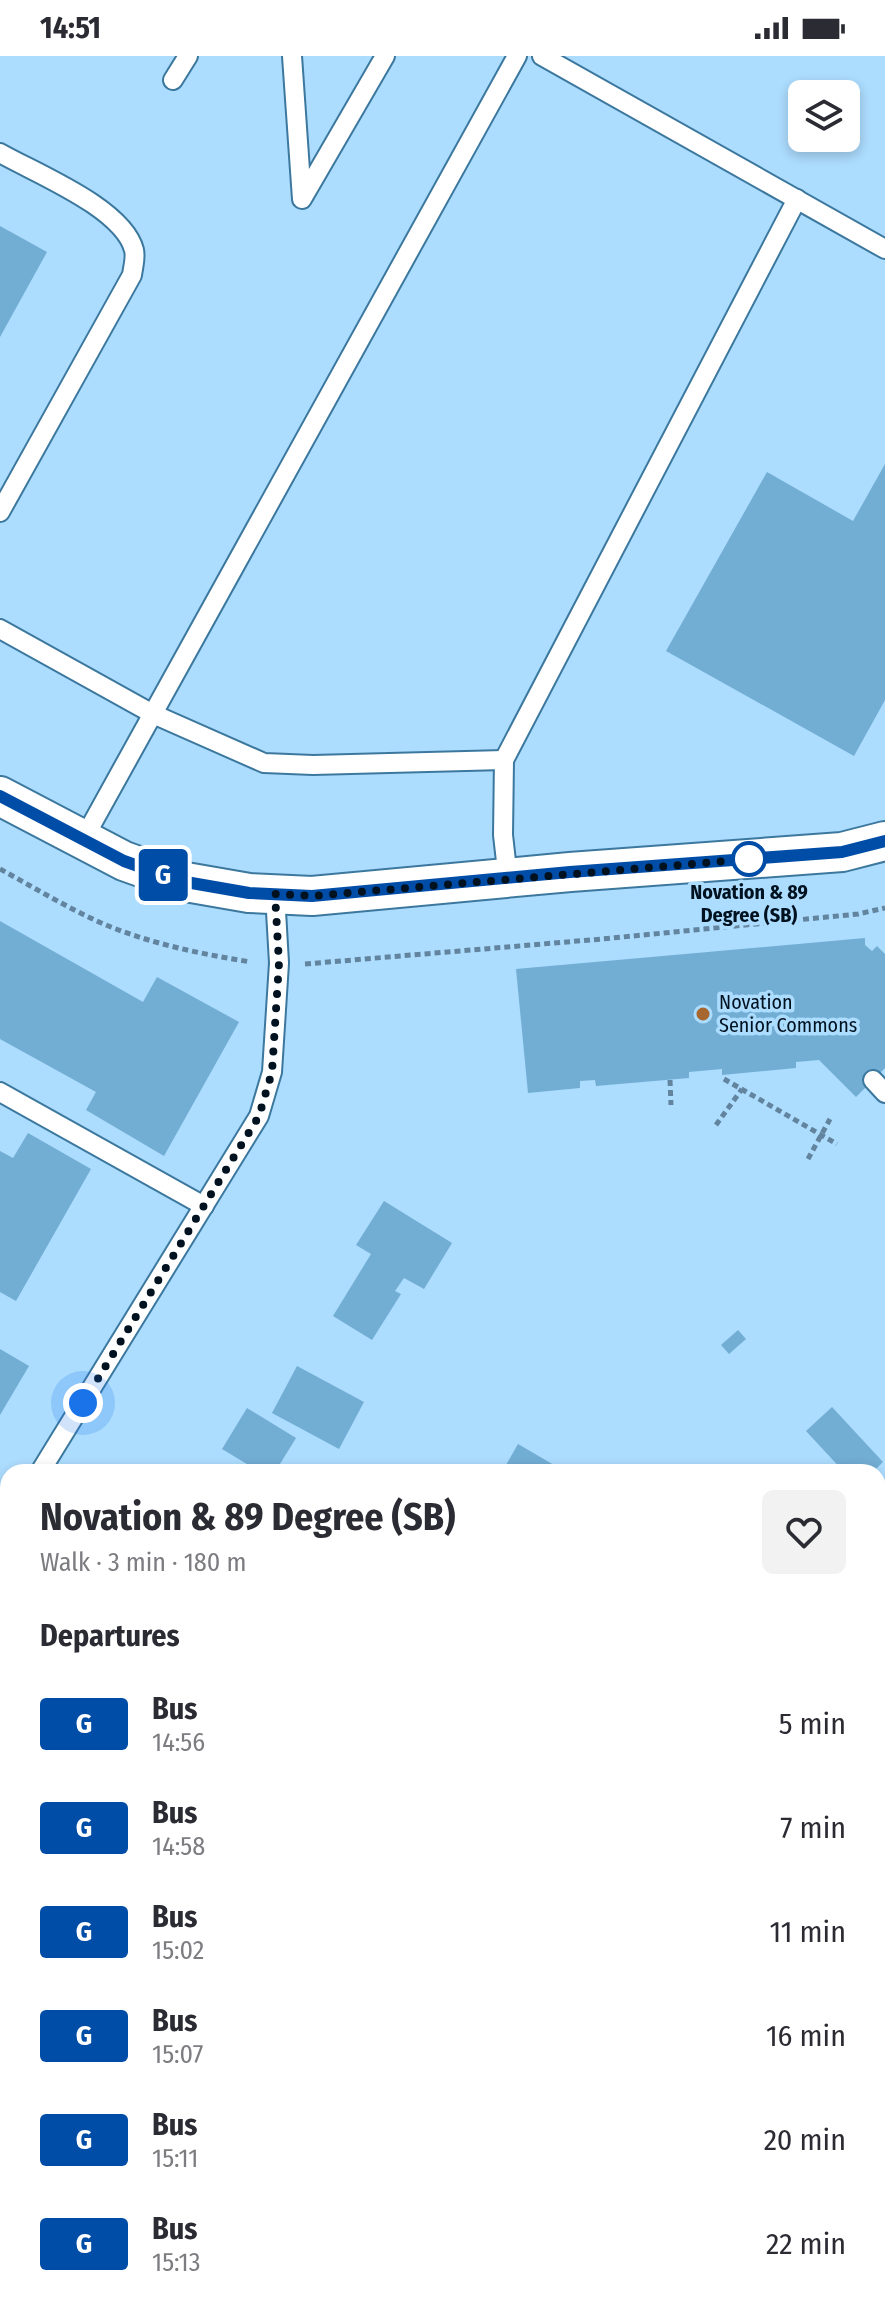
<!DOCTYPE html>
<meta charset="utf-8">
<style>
body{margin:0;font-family:"Fira Sans Condensed",sans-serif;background:#f2f2f3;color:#2b2b33;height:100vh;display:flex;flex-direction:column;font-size:30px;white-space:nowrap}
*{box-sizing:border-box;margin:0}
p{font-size:26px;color:#7c7c81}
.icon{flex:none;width:44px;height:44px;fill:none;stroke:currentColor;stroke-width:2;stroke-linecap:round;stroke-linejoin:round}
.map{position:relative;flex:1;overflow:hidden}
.drawer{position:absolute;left:0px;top:1408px;width:886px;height:850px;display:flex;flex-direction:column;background:#fff;border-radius:24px 24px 0 0;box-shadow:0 4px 12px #0003}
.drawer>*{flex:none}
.badge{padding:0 16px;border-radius:6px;font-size:28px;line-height:52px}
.fabs{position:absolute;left:788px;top:24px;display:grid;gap:16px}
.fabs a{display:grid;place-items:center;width:72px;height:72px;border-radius:12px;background:#fff;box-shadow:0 4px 12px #0003;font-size:40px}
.you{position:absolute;width:40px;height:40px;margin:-20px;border:6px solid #fff;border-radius:50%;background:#1a73e8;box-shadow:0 0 0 12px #1a73e833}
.map>.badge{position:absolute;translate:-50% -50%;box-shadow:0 0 0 4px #fff}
h2{padding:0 40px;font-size:30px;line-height:72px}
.round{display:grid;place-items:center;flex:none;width:84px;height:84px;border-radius:12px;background:#f2f2f3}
.head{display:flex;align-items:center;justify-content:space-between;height:136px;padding:0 40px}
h1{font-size:38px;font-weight:700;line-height:60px}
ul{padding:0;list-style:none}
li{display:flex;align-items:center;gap:24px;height:104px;padding:0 40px}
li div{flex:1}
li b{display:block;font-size:30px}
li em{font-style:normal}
li .badge{min-width:88px;font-weight:700;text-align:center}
.status{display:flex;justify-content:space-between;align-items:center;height:56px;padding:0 40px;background:#fff;direction:ltr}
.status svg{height:22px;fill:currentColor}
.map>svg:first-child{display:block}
.building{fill:#72add4}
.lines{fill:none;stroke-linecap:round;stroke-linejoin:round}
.service-casing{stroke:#3c789e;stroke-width:22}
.minor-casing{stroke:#3c789e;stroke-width:42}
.secondary-casing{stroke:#3c789e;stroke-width:48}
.path{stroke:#62849e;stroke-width:5;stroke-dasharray:6 4;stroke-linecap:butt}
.service{stroke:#fff;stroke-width:18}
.minor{stroke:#fff;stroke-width:38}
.secondary{stroke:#fff;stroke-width:44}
.line-casing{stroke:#fff;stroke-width:18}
.line{stroke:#004da8;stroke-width:12}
.walk{stroke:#001120;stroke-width:8;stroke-dasharray:0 14.4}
.stop-dot{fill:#fff;stroke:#004da8;stroke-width:4}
.poi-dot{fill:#a76730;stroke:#acdcfe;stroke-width:3}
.labels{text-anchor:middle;stroke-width:7;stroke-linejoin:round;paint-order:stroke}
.stop-label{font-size:20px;font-weight:bold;fill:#001120;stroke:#acdcfe}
.poi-label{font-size:20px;fill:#001120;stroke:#acdcfe;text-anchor:start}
</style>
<div class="status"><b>14:51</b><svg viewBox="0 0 49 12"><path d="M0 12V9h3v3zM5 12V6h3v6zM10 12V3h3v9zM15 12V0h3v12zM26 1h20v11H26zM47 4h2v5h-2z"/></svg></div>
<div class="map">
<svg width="885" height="2257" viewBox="0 0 885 2257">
<rect width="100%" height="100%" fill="#acdcfe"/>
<g class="building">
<path d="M0,170L47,196L0,281Z"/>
<path d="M885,408V644L854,700L666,595L767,416L853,465Z"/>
<path d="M0,865L143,946L157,921L239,966L164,1100L86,1054L96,1036L0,983Z"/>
<path d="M865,882V889L872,895L877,890L885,898V1012L856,1041L819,1004L796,1006V1012L722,1019V1013L689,1016V1022L596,1030L595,1024L580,1025V1032L528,1037L516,913Z"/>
<path d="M28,1077L91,1113L16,1245L0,1236V1095L13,1102Z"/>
<path d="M384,1145L452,1187L424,1233L404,1222L395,1235L401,1238L372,1284L333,1260L371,1198L356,1189Z"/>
<path d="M738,1274L746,1283L729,1298L721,1289Z"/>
<path d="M0,1293L29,1310L0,1359Z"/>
<path d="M297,1310L364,1346L339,1393L272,1357Z"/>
<path d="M832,1351L883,1406L873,1416H844L806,1375Z"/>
<path d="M247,1352L296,1382L275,1416H260L222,1393Z"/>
<path d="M518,1388L566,1416H502Z"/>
<path d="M878,1601L885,1607V1636L878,1644Z"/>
<path d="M8,1838V1935L5,1940L0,1936V1850Z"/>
<path d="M885,2036V2082L878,2078V2048Z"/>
<path d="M99,2250H158L168,2257H95Z"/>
<path d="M271,2250H324L318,2257H271L268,2254Z"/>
<path d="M714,2250H759L755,2257H709Z"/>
</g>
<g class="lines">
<g class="service-casing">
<g id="service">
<path d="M292,0L302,143L385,0"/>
<path d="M542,0L885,193"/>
<path d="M173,24L188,0"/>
<path d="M0,97C37,118 123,152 134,194C136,202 133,211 132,219L0,456"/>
<path d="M0,573L153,658L264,707L313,709L504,704"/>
<path d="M83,784L517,0"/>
<path d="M508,823L503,779L504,704L797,143"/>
<path d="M873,1024L885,1037"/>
<path d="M0,1036L204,1150"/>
<path d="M40,1416L259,1060L272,1016L279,907L275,838"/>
<path d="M0,1476L8,1464"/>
</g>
</g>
<g class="minor-casing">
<g id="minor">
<path d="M0,740L124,805L180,825L249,837L312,840L570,816L842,796L885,785"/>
<path d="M878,1791L885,1795"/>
<path d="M0,2116L8,2103"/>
</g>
</g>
<g class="secondary-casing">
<g id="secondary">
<path d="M878,1850L885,1843"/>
<path d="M487,2257L494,2250"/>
</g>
</g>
<g class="path">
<path d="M0,813C35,832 69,853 106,869C152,888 201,898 251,906"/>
<path d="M305,908L602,883L858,858L885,852"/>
<path d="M724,1023L837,1088"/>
<path d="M670,1024L671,1049"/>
<path d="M716,1069L742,1033"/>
<path d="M808,1103L830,1063"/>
</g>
<use href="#service" class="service"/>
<use href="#minor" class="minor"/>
<use href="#secondary" class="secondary"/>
</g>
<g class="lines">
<g class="line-casing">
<path id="line" d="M0,740L124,805L180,825L249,837L312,840L570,816L842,796L885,785"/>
</g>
<use href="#line" class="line"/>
<path class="walk" d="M83,1347L259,1060L272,1016L279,907L275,838L312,840L751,803H749"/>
</g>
<circle class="stop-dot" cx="749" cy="803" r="16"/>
<circle class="poi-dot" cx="703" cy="958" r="8"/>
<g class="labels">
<g class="stop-label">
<text x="749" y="843">Novation &amp; 89<tspan x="749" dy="23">Degree (SB)</tspan></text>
</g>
<g class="poi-label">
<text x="719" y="953">Novation<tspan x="719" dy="23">Senior Commons</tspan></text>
</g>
</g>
</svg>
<div class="fabs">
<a><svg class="icon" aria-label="layers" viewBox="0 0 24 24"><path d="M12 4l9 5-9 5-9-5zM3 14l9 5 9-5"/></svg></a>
</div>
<div class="you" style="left:83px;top:1347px"></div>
<b class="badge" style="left:163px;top:819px;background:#004da8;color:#fff">G</b>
<section class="drawer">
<div class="head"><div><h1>Novation &amp; 89 Degree (SB)</h1><p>Walk · 3 min · 180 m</p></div><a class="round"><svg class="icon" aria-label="heart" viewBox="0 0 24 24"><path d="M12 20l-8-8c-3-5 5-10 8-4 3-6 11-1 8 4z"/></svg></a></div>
<h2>Departures</h2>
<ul>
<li><span class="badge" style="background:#004da8;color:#fff">G</span><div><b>Bus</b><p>14:56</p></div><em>5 min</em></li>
<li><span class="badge" style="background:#004da8;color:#fff">G</span><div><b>Bus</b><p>14:58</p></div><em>7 min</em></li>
<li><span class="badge" style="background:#004da8;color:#fff">G</span><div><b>Bus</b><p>15:02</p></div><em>11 min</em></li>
<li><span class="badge" style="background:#004da8;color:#fff">G</span><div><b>Bus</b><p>15:07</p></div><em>16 min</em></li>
<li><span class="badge" style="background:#004da8;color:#fff">G</span><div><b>Bus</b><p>15:11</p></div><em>20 min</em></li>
<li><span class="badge" style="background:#004da8;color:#fff">G</span><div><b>Bus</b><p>15:13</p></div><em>22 min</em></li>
</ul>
</section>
</div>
